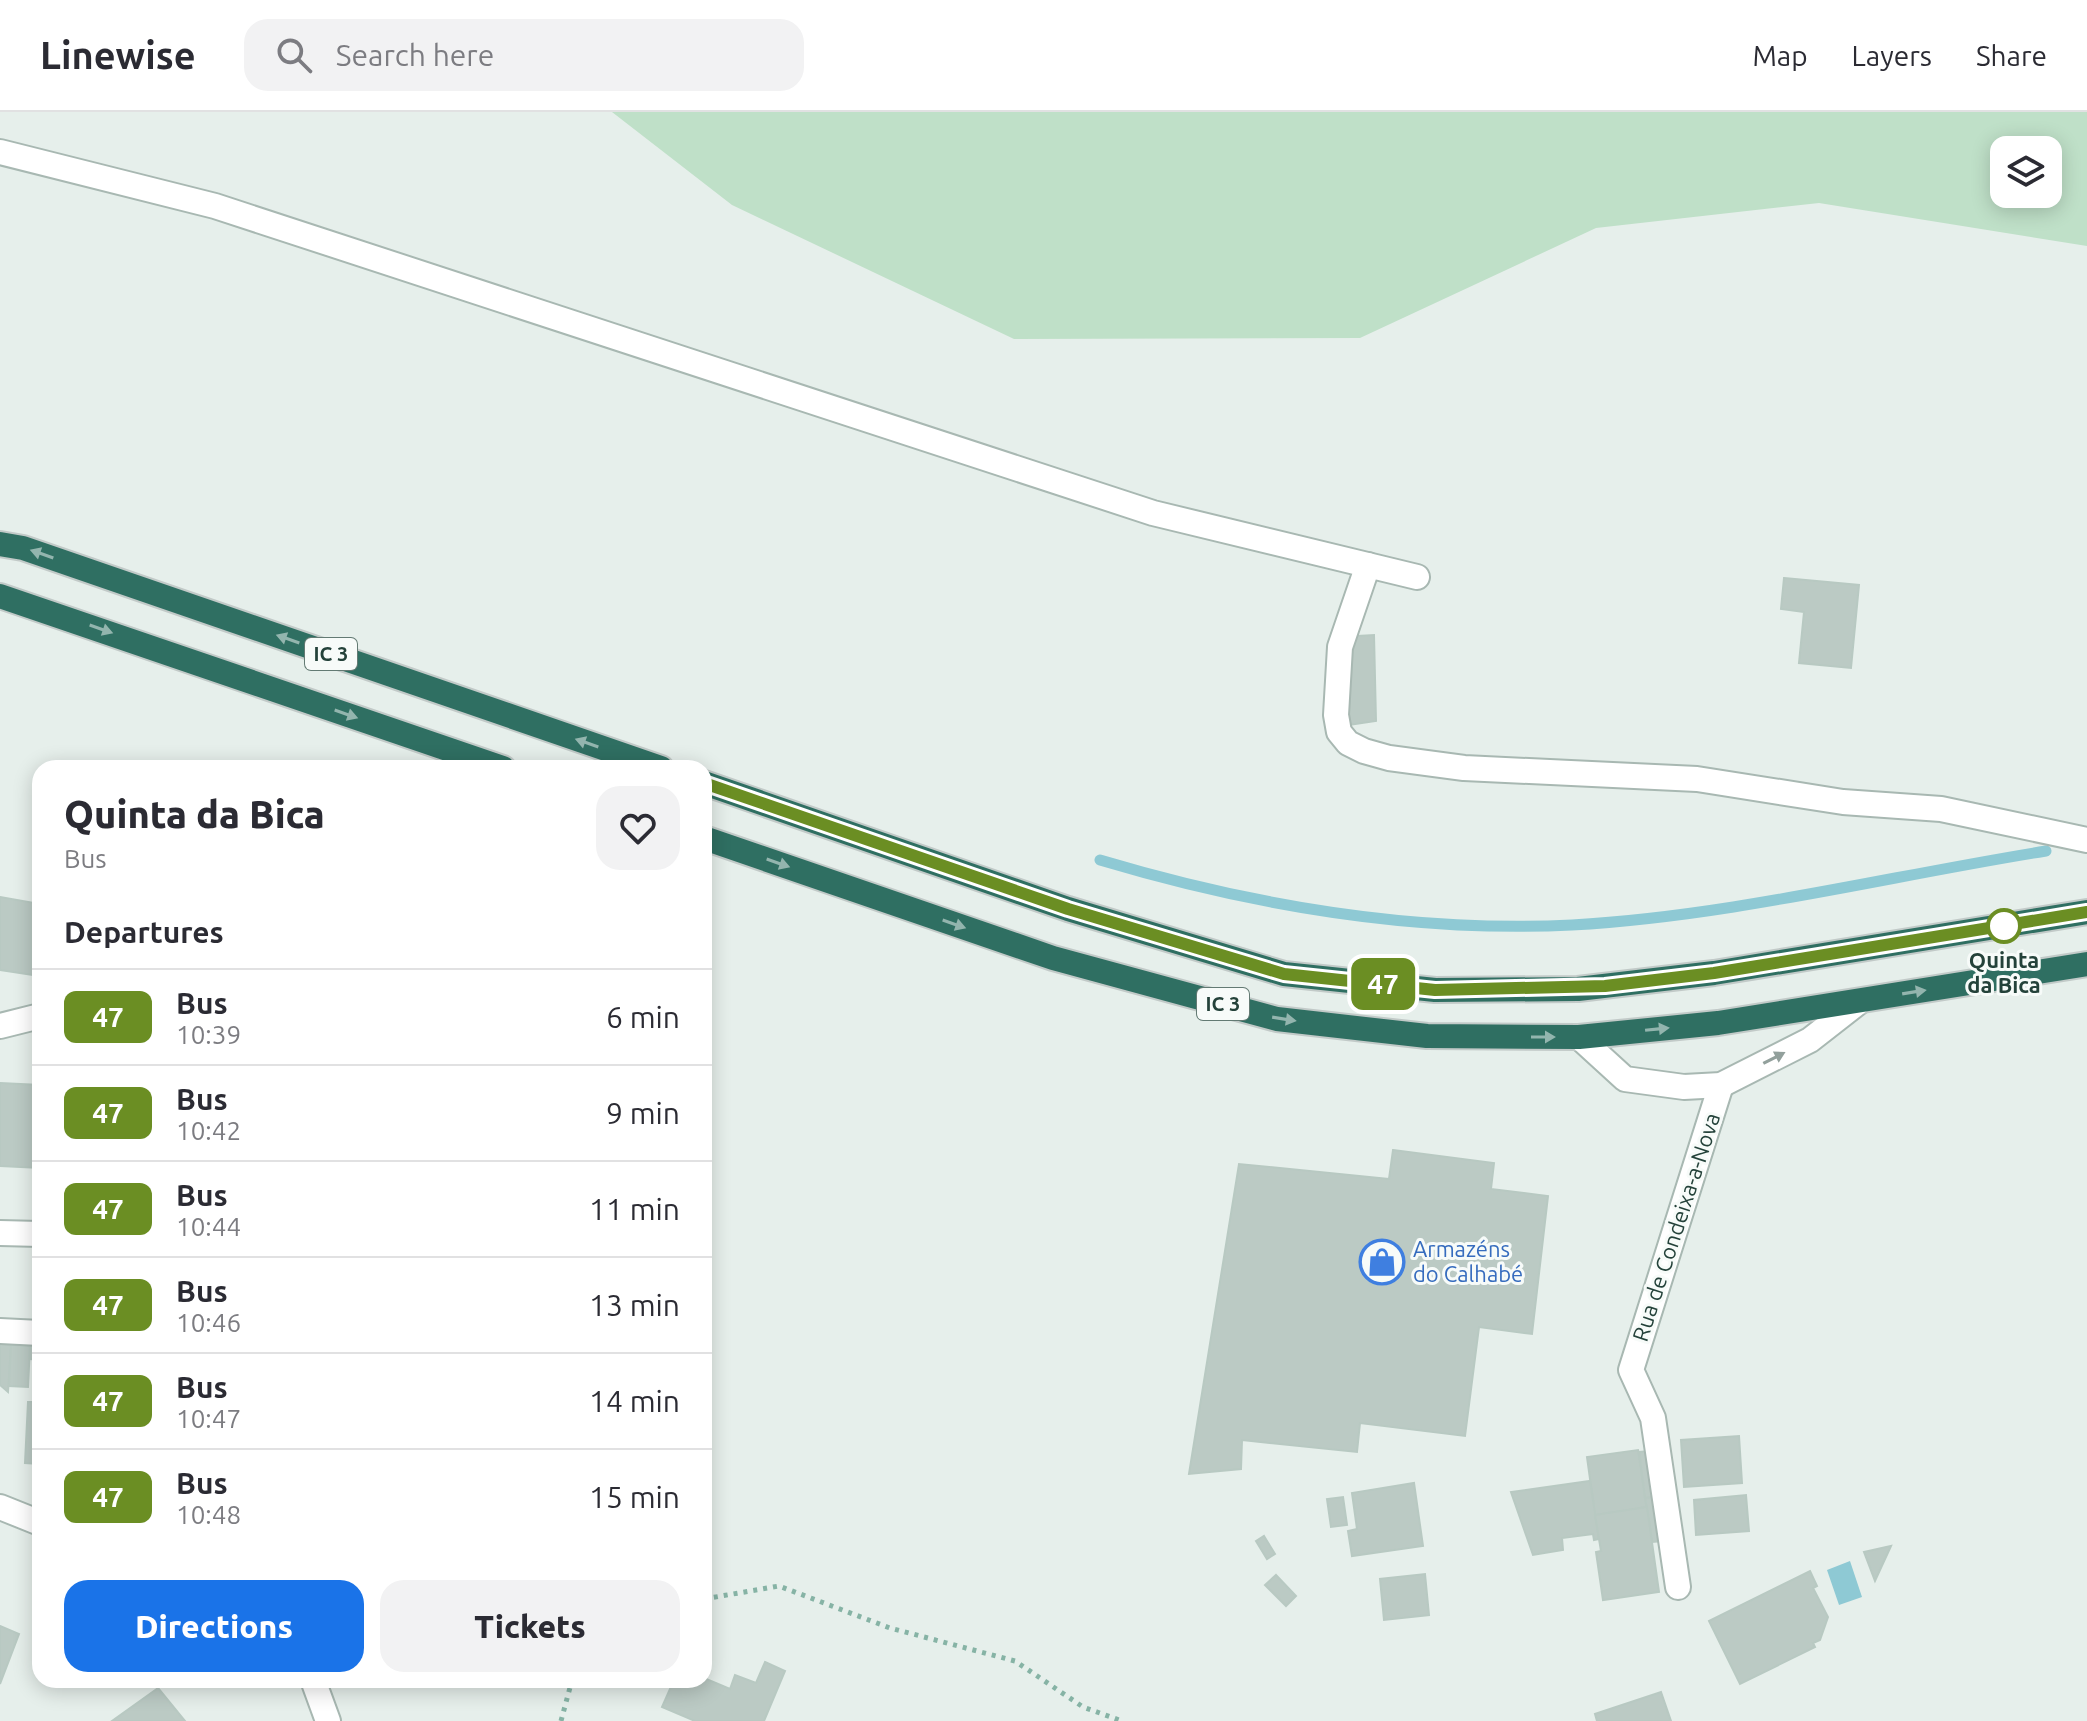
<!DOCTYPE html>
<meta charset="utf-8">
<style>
body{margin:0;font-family:Ubuntu,sans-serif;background:#f2f2f3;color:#2b2b33;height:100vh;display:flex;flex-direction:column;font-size:30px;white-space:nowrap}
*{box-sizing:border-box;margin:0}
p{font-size:26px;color:#7c7c81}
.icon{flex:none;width:44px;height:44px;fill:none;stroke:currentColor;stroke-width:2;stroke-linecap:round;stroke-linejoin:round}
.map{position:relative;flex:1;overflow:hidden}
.side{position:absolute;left:32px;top:648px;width:680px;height:928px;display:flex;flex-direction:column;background:#fff;border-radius:24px;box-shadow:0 4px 20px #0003}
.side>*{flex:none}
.badge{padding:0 16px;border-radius:12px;font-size:28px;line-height:52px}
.buttons{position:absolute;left:1990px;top:24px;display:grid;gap:16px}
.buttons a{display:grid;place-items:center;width:72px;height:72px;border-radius:16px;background:#fff;box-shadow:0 4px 20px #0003;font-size:40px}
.map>.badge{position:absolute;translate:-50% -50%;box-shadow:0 0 0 4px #fff}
h2{padding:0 32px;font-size:30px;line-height:72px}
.round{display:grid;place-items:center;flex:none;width:84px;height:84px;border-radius:24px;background:#f2f2f3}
.headline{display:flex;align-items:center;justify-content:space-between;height:136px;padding:0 32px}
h1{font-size:38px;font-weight:800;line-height:60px}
.button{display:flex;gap:16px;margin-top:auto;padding:16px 32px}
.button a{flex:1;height:92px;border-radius:24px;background:#1a73e8;color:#fff;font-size:32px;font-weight:800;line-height:92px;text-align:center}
.button a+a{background:#f2f2f3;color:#2b2b33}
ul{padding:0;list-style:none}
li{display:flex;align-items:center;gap:24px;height:96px;padding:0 32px;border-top:2px solid #e1e1e2}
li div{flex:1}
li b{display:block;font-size:30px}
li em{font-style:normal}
li .badge{min-width:88px;font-weight:700;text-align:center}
header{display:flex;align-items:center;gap:48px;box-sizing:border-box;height:112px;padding:0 40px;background:#fff;border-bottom:2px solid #e1e1e2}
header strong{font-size:38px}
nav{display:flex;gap:44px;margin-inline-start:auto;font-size:28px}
.search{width:560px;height:72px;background:#f2f2f3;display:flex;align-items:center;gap:20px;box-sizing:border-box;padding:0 28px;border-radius:24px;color:#7c7c81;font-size:30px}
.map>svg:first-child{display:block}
.green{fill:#bfe0c8;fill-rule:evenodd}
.water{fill:#8ec9d4}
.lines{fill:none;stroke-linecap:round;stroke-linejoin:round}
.stream{stroke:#8ec9d4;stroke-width:11}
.building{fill:#bbcac4;stroke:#b8c9c2;stroke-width:2}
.minor-casing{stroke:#a8b8b2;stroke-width:28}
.highway-casing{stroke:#c2cac8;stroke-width:28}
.path{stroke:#86b3a5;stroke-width:5;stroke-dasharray:4 6;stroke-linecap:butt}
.minor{stroke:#fff;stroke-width:24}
.highway{stroke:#2f6f62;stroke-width:24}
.oneway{fill:#93b5ae}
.oneway2{fill:#92a09c}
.line-casing{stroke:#fff;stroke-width:18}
.line{stroke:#6b8e23;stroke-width:12}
.stop-dot{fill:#fff;stroke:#6b8e23;stroke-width:4}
.labels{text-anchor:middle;stroke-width:6;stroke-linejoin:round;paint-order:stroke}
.shield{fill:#f7fbf9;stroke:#637a73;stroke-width:2}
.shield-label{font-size:20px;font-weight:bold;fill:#24423a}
.stop-label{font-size:22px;font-weight:bold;fill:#24423a;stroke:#f7fbf9}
.street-label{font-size:22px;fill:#24423a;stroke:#f7fbf9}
.shop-label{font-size:22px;fill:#366cbe;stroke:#f7fbf9;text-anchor:start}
</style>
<header>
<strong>Linewise</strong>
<div class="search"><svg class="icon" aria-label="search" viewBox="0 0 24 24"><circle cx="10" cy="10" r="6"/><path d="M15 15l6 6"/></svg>Search here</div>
<nav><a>Map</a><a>Layers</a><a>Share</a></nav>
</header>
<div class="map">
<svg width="2087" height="1609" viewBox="0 0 2087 1609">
<rect width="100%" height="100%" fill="#e6efeb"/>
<path class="green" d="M612,0H2087V134L1819,91L1596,116L1360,226L1014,227L732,93ZM2004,38H2048V82H2004Z"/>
<path class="water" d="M1850,1449L1862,1485L1839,1493L1827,1458Z"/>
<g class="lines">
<path class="stream" d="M1100,748C1254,794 1411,821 1572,813C1731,804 1889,764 2046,739"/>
</g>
<g class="building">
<path d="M1784,466L1859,473L1851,556L1799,551L1804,500L1781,497Z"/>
<path d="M1374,523L1376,609L1348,613L1346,533L1357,524Z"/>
<path d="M0,785L40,792V864L0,858Z"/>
<path d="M0,971L40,973V1056L0,1054Z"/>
<path d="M1393,1038L1494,1051L1491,1077L1548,1084L1532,1222L1479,1215L1465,1324L1360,1311L1357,1340L1242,1328L1241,1357L1189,1362L1239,1052L1389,1067Z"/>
<path d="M0,1232L11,1233L8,1280L0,1273Z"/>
<path d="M11,1233L30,1234L28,1275L9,1274Z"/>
<path d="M30,1234L40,1235V1248L30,1247Z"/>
<path d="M28,1290H40V1352L25,1351Z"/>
<path d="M1739,1324L1742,1371L1684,1375L1681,1328Z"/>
<path d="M1638,1338L1647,1395L1595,1403L1587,1345Z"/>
<path d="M1650,1339L1656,1385L1645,1386L1639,1340Z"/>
<path d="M1590,1369L1599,1427L1594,1428L1593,1422L1562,1426L1563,1438L1533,1443L1511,1380Z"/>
<path d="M1414,1371L1423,1434L1352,1444L1348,1419L1357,1417L1352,1381Z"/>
<path d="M1746,1383L1749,1419L1696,1423L1694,1388Z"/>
<path d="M1343,1385L1347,1413L1331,1415L1327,1387Z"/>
<path d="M1656,1385L1663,1429L1652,1430L1645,1386Z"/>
<path d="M1647,1395L1659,1480L1603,1488L1596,1440L1601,1439L1595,1403Z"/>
<path d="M1264,1424L1275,1442L1267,1447L1256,1429Z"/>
<path d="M1891,1434L1875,1469L1864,1440Z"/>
<path d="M1810,1459L1817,1474L1813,1476L1828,1505L1820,1528L1813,1531L1815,1535L1740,1572L1709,1509Z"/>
<path d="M1425,1462L1429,1503L1384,1508L1380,1467Z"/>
<path d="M1276,1463L1296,1484L1286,1494L1265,1473Z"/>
<path d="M0,1514L19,1522L0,1572Z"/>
<path d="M765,1550L785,1559L764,1609H695L662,1595L674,1568L704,1566L730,1577L735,1563L756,1571Z"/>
<path d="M158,1576L185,1609H112Z"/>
<path d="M1661,1580L1671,1609H1597L1595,1602Z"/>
</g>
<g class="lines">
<g class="minor-casing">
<g id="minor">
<path d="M0,40L215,94L1153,401L1417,465"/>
<path d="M1368,453L1340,535L1336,603L1339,620L1348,631L1364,639L1389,646L1464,656L1697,667L1843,690L1941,697L2087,728"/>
<path d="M0,914L40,904"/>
<path d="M1579,925L1625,967L1684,975L1721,973L1810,928L1860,889"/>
<path d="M0,1121L40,1122"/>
<path d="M0,1219L40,1221"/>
<path d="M0,1395L40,1411"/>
<path d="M1678,1475L1653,1306L1631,1258L1721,973"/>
<path d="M313,1568L328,1609"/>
</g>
</g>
<g class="highway-casing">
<g id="highway">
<path d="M0,432L23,436L661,656"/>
<path d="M0,484L503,656"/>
<path d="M704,671L1068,797L1284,862L1435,878L1578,877L1714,861L2087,800"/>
<path d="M704,726L1053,846L1277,907L1427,924L1579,925L1718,911L2087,852"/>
</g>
</g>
<g class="path">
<path d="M704,1487L779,1474L890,1516L1015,1549L1083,1595L1122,1609"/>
<path d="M561,1609L572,1568"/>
</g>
<use href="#minor" class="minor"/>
<use href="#highway" class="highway"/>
</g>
<defs><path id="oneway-solid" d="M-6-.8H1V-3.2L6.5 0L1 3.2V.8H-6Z" transform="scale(2)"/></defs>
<g class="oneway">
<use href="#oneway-solid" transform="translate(42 442) rotate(-161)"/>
<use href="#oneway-solid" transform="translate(101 517) rotate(19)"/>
<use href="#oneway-solid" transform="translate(288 527) rotate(-161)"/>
<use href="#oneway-solid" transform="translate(346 602) rotate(19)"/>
<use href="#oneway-solid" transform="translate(587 631) rotate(-161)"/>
<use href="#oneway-solid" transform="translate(778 751) rotate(19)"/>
<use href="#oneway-solid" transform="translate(954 812) rotate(19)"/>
<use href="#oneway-solid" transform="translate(1914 880) rotate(-9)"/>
<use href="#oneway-solid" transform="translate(1284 907) rotate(9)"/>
<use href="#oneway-solid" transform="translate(1657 917) rotate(-6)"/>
<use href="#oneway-solid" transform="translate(1543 925)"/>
</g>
<use class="oneway2" href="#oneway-solid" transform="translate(1774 946) rotate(-27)"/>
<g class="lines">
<g class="line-casing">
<path id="line" d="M704,671L1068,797L1284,862L1435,878L1605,874L1714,861L2087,800"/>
</g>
<use href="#line" class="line"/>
</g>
<defs>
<g id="shop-ring" transform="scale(2.3)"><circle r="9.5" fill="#f7fbf9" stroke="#3f7fe0" stroke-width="1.5"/><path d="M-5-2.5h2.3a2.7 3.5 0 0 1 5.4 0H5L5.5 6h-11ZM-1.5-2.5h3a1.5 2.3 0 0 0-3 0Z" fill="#3f7fe0"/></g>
</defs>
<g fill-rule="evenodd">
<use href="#shop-ring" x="1382" y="1150"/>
</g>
<circle class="stop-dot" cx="2004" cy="814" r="16"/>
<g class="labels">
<g class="shield">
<rect x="305" y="526" width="52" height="32" rx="6"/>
<rect x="1197" y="876" width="52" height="32" rx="6"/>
</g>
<g class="shield-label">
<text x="331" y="549">IC 3</text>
<text x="1223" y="899">IC 3</text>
</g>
<g class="stop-label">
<text x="2004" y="856">Quinta<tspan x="2004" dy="25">da Bica</tspan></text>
</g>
<g class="street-label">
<text transform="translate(1676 1115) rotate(-72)" y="8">Rua de Condeixa-a-Nova</text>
</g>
<g class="shop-label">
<text x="1413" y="1145">Armazéns<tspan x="1413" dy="25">do Calhabé</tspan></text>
</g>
</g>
</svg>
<div class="buttons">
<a><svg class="icon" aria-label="layers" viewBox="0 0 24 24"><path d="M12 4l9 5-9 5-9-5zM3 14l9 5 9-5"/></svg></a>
</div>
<b class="badge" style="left:1383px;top:872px;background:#6b8e23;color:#fff">47</b>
<section class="side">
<div class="headline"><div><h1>Quinta da Bica</h1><p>Bus</p></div><a class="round"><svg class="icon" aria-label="heart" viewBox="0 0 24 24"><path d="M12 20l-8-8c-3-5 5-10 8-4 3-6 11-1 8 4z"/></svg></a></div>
<h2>Departures</h2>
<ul>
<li><span class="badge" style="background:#6b8e23;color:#fff">47</span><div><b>Bus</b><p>10:39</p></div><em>6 min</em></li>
<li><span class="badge" style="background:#6b8e23;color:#fff">47</span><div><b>Bus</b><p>10:42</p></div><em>9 min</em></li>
<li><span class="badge" style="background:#6b8e23;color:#fff">47</span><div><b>Bus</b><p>10:44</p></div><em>11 min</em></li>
<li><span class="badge" style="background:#6b8e23;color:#fff">47</span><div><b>Bus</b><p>10:46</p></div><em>13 min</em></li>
<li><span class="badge" style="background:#6b8e23;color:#fff">47</span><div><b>Bus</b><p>10:47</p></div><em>14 min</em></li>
<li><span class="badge" style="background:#6b8e23;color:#fff">47</span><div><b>Bus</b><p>10:48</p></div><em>15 min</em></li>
</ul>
<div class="button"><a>Directions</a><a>Tickets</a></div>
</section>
</div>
